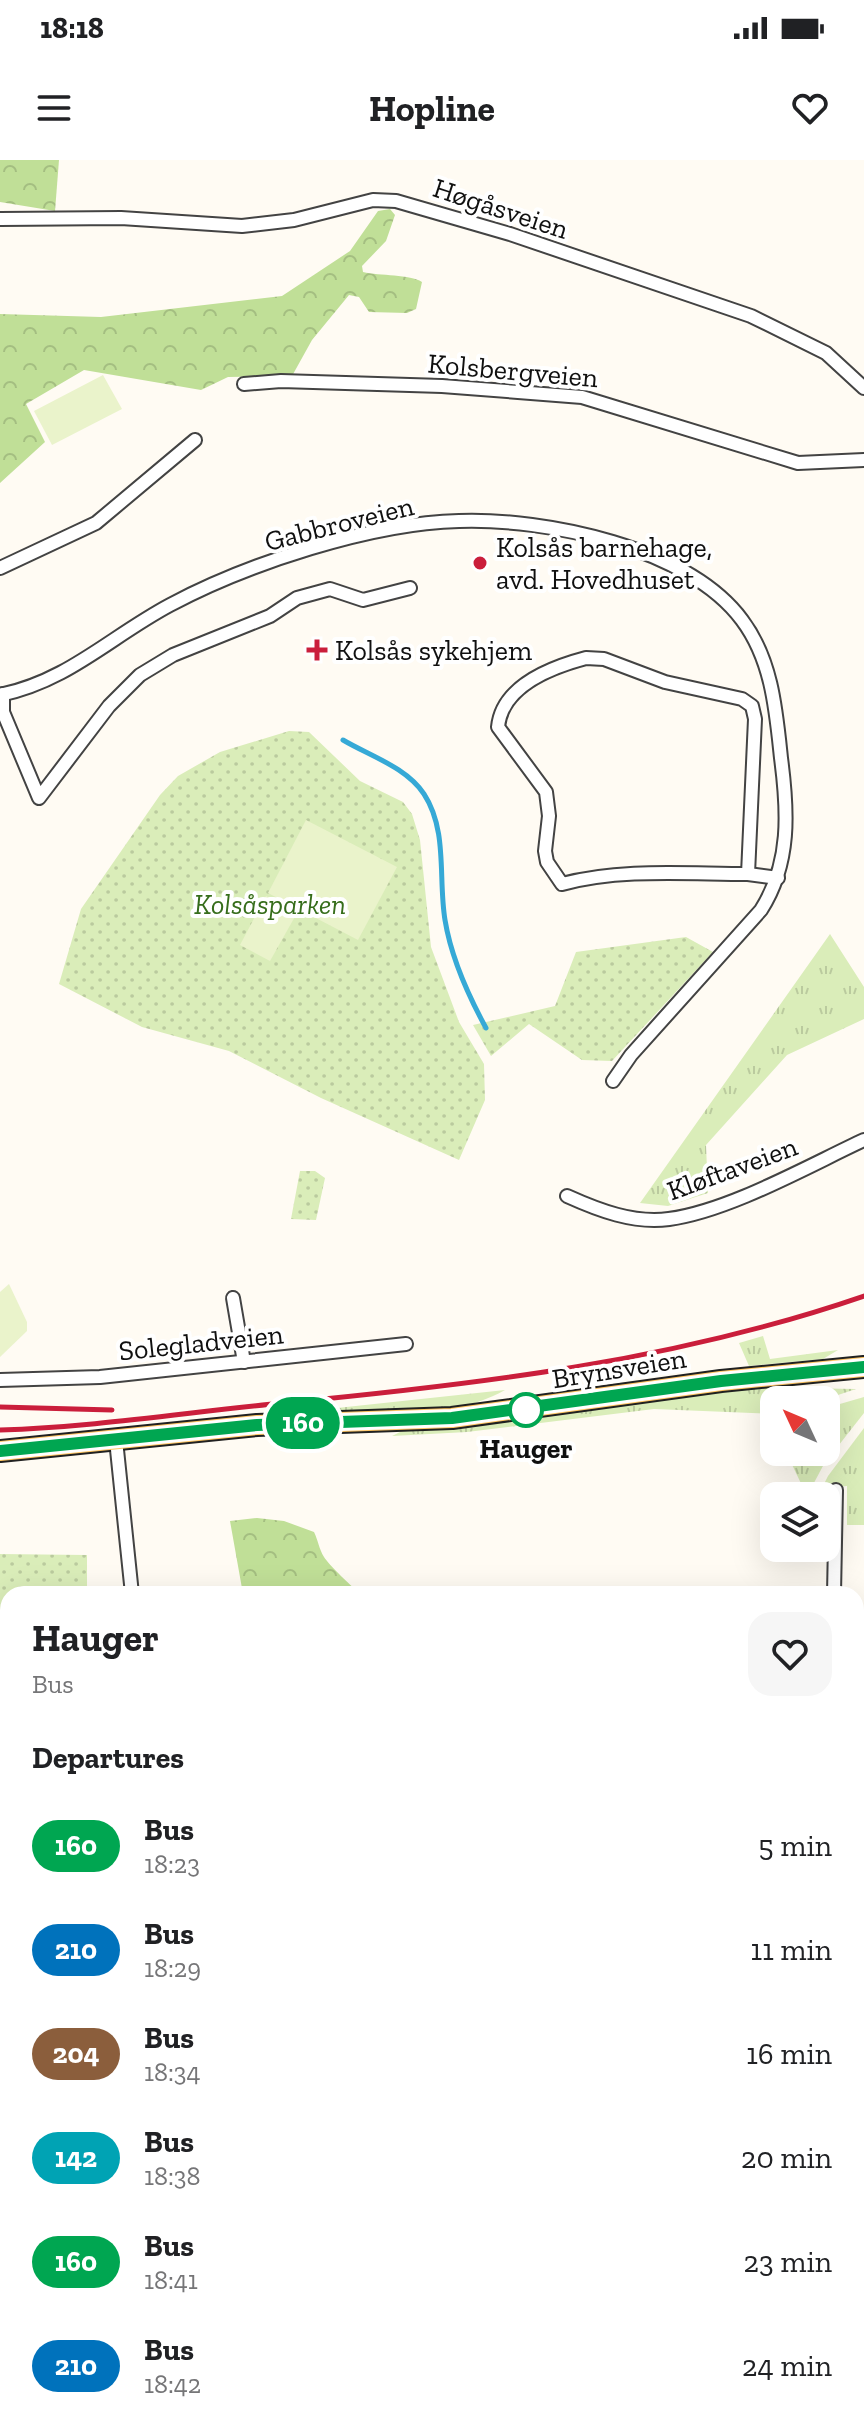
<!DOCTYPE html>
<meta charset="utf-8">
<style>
body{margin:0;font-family:"Zilla Slab",serif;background:#f6f6f6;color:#202124;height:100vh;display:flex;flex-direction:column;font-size:30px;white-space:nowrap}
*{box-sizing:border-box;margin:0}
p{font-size:26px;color:#757577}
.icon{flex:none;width:44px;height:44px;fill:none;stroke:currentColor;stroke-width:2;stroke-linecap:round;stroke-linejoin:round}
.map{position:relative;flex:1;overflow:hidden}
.panel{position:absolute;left:0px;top:1426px;width:864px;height:848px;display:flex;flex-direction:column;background:#fff;border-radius:24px 24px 0 0;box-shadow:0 8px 32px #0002}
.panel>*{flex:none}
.badge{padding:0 16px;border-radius:26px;font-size:28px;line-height:52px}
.needle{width:52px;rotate:314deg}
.controls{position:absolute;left:760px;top:1226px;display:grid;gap:16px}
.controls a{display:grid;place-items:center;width:80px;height:80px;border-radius:16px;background:#fff;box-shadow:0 8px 32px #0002;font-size:40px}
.map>.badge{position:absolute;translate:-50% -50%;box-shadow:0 0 0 4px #fff}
h2{padding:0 32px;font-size:30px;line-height:72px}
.round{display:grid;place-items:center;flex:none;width:84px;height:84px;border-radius:24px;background:#f6f6f6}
.overview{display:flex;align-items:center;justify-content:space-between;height:136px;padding:0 32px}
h1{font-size:38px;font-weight:700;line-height:60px}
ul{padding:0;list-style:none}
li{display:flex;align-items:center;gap:24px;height:104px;padding:0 32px}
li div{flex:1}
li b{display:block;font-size:30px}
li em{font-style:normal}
li .badge{min-width:88px;font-weight:700;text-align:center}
.status{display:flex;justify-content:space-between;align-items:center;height:56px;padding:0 40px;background:#fff;direction:ltr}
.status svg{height:22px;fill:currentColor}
header{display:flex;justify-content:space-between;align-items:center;height:104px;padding:0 32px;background:#fff;font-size:36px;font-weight:700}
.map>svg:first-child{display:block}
.grass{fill:url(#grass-tufts)}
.forest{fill:url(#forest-crowns)}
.park{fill:url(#park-dots)}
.pitch{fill:#eaf3cb}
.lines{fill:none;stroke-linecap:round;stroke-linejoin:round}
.stream{stroke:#36a9d6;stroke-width:5}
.street-casing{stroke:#434343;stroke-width:16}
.primary-casing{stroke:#212121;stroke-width:24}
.street{stroke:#fff;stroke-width:12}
.primary{stroke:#ffc663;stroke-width:20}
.rail{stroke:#ca1e3b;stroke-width:5}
.line-casing{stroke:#fff;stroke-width:18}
.line{stroke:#00a651;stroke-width:12}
.poi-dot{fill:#ca1e3b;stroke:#fff;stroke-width:3}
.stop-dot{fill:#fff;stroke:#00a651;stroke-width:4}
.labels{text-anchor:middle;stroke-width:8;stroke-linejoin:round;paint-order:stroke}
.street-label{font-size:28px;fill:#101010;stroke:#fff}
.poi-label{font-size:28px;fill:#101010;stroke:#fff;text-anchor:start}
.park-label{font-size:28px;font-style:italic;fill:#366d1b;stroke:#fff}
.stop-label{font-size:28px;font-weight:bold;fill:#101010;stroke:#fff}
</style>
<div class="status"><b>18:18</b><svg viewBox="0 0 49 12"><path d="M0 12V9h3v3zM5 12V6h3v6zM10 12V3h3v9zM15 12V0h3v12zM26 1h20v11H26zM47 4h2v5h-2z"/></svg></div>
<header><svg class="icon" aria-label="menu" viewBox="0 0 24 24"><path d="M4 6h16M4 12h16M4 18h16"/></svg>Hopline<svg class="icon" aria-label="heart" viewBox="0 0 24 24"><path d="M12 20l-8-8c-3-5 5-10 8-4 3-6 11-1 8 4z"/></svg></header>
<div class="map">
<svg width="864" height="2274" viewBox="0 0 864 2274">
<defs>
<pattern id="grass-tufts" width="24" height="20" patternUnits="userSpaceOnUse" patternTransform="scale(2)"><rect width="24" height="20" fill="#daedb9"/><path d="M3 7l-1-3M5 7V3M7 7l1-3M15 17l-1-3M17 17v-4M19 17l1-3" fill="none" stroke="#baca9e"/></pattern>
<pattern id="forest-crowns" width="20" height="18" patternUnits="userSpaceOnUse" patternTransform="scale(2)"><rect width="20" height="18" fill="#c0df97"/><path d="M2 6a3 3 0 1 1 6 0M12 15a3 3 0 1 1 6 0" fill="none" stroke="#a4be81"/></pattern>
<pattern id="park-dots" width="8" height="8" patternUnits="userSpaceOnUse" patternTransform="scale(2)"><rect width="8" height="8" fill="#daedb9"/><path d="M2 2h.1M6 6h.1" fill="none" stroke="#baca9e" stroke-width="1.8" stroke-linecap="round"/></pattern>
</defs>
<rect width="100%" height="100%" fill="#fffbf3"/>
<g class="grass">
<path d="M830,774L864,827V859L787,895L706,985L708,1033L668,1046L640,1043Z"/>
<path d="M763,1176L770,1199L838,1190L823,1199L749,1206L739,1183Z"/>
<path d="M795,1225L796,1228L856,1229L823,1240H774V1254L654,1249L467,1272L392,1276L404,1270L515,1260L692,1233Z"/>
<path d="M505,1230C449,1262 371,1253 309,1251Z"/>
<path d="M864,1237V1253L824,1304L807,1336L786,1292H826V1248Z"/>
<path d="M864,1268V1365H847V1326L828,1328L826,1348V1336H818L828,1316Z"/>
</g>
<g class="forest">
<path d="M0,0H59L55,51L0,42Z"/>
<path d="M390,49L395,55L386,81L362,106L363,112C380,116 410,114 422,122L416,149L407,153L369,152L359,137L349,135L312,180L292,216L228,217L201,230L84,210L26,244L45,282L0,323V154L101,157L282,136L350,91L378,51Z"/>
<path d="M257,1358L284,1361L314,1372C318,1380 319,1389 324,1397C328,1404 353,1428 361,1434H243L230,1361Z"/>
</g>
<g class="park">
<path d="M289,571L309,572L360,621L403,642L412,654L420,680L431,787L459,862L484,904L485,940L459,1000L321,938L229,891L142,867L59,824L81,749L160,635L178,616L220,592Z"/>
<path d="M686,777L713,792L612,901L582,900L529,864L491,896L473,865L555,846L576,792Z"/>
<path d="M300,1011H315L325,1018L316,1060L291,1059Z"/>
<path d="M0,1394L87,1395V1434H8V1551L0,1550Z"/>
<path d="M0,1677L8,1678V2093L0,2091Z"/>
<path d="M864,1686V1864H856V1693Z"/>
<path d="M25,2266H798V2274H23Z"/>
</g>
<g class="pitch">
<path d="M103,215L122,249L52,285L34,251Z"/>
<path d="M306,660L397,707L358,780L268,733Z"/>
<path d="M266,736L297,753L270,801L240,785Z"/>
<path d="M9,1124L27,1162V1171L0,1197V1132Z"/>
</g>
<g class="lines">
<path class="stream" d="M343,580C370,596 406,607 424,634C448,671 438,718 445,760C451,797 468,835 486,868"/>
<g class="street-casing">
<g id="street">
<path d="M0,59L121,58L242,66L294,60L373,40L396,41L510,74L751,156L826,193L864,228"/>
<path d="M244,224L281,221L442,226L582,237L798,303L864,300"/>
<path d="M0,408L96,363L195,280"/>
<path d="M586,498L604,499L665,522L742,539L752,546L755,559L748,714C687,714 621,708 562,724L547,702L545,691L549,656L546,632L498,567C502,526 552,507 586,498Z"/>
<path d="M3,534V552L39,638L109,546L140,515L173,495L270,456L297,438L330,429L363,440L410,428"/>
<path d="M0,535C68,521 110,477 170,445C247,404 371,363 459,361C545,358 688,387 742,460C772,500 776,550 781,598C788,651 791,703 761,750L631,895L613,921"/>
<path d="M748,714L778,718"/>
<path d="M567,1036C598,1050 634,1064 669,1059C729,1051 808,1006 864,980"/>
<path d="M233,1138L244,1202"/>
<path d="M0,1220L100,1217L406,1184"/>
<path d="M116,1280L132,1434"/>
<path d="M834,1434L836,1330"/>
<path d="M0,1557H8"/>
<path d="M5,2274L8,2261"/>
<path d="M828,2274V2266"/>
</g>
</g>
<g class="primary-casing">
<path id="primary" d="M0,1291L257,1265L452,1258L721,1221L864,1207"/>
</g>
<use href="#street" class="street"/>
<use href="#primary" class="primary"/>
<g class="rail">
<path d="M0,1247L112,1250"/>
<path d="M0,1270C95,1267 189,1252 283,1243C481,1224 675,1201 864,1136"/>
</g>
</g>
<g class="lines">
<g class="line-casing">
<path id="line" d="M0,1291L257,1265L452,1258L721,1221L864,1207"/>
</g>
<use href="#line" class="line"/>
</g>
<g class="poi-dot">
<circle cx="480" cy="403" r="8"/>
<path d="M313 478h8v8h8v8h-8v8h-8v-8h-8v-8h8z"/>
</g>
<circle class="stop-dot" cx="526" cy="1250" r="16"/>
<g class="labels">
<g class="street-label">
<text transform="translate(501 48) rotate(18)" y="10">Høgåsveien</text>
<text transform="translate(513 210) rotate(5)" y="10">Kolsbergveien</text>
<text transform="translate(339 363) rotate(-14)" y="10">Gabbroveien</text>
<text transform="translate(732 1008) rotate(-20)" y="10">Kløftaveien</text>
<text transform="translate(201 1182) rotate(-6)" y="10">Solegladveien</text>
<text transform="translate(619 1208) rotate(-9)" y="10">Brynsveien</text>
</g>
<g class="poi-label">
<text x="496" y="397">Kolsås barnehage,<tspan x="496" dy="32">avd. Hovedhuset</tspan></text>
<text x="335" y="500">Kolsås sykehjem</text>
</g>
<g class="park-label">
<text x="270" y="754">Kolsåsparken</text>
</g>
<g class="stop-label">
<text x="526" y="1298">Hauger</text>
</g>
</g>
</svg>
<div class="controls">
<a><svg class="needle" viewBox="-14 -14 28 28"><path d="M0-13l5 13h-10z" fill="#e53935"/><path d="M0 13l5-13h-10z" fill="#757577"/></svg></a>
<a><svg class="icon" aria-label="layers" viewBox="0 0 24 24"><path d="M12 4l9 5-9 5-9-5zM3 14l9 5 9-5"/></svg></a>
</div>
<b class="badge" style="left:303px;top:1263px;background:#00a651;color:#fff">160</b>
<section class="panel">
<div class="overview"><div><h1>Hauger</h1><p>Bus</p></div><a class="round"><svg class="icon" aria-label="heart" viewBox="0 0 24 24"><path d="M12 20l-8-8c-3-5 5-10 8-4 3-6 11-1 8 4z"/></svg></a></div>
<h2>Departures</h2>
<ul>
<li><span class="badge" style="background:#00a651;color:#fff">160</span><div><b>Bus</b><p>18:23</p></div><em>5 min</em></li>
<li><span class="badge" style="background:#0072bc;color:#fff">210</span><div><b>Bus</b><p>18:29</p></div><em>11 min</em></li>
<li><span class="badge" style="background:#8b5e3c;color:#fff">204</span><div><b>Bus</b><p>18:34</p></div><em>16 min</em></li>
<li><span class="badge" style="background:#00a3b4;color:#fff">142</span><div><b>Bus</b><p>18:38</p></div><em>20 min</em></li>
<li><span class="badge" style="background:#00a651;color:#fff">160</span><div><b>Bus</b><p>18:41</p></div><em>23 min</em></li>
<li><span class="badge" style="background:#0072bc;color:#fff">210</span><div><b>Bus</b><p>18:42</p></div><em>24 min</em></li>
</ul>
</section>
</div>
